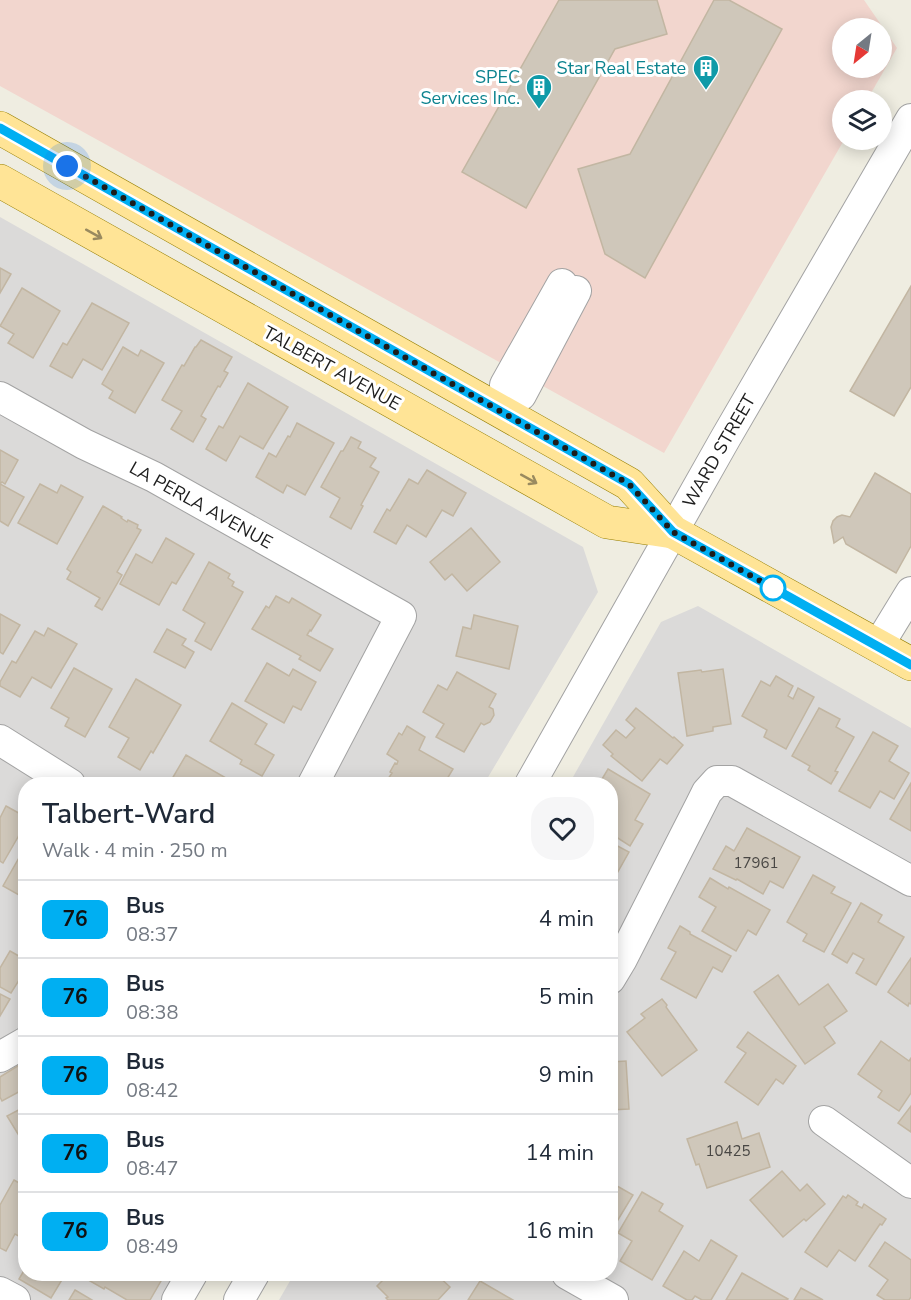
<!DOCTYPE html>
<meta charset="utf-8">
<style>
body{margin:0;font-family:"Nunito Sans",sans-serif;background:#f6f6f7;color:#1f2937;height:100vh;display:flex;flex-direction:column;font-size:22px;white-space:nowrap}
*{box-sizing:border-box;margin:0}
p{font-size:20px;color:#747a83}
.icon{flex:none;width:33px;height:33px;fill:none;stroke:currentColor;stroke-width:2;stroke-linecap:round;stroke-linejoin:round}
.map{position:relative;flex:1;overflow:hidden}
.side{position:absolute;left:18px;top:777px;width:600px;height:504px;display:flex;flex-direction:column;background:#fff;border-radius:24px;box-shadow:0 3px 15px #0003}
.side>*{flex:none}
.badge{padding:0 12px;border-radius:9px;font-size:21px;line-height:39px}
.needle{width:39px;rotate:210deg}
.fabs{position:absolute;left:832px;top:18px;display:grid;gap:12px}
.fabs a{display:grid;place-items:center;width:60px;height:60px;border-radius:50%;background:#fff;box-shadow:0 3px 15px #0003;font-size:30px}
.you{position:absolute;width:30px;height:30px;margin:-15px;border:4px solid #fff;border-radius:50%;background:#1a73e8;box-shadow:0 0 0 9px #1a73e833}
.map>.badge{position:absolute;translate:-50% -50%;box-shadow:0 0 0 3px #fff}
.round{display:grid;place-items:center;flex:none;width:63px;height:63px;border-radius:24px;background:#f6f6f7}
.head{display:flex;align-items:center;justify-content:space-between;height:102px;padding:0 24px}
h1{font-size:28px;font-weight:600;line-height:45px}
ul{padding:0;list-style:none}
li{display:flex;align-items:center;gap:18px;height:78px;padding:0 24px;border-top:2px solid #e0e1e3}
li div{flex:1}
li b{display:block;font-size:22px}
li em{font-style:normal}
li .badge{min-width:66px;font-weight:700;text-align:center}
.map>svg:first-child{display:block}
.residential{fill:#dbdad9}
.commercial{fill:#f2d6ce;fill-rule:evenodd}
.building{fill:#cfc7ba;stroke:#c2b6a2;stroke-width:1.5}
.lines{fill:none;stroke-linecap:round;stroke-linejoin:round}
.minor-casing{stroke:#a3a3a3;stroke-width:32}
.major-casing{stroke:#957e00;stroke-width:34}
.minor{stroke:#fff;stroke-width:30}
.major{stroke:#ffe496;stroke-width:33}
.oneway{stroke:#998a5f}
.line-casing{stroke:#fff;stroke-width:14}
.line{stroke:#00aff2;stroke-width:9}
.walk{stroke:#1c1c1c;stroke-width:6;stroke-dasharray:0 10.8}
.stop-dot{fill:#fff;stroke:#00aff2;stroke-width:3}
.labels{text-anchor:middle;stroke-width:6;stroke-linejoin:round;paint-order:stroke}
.number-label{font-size:15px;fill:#494744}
.culture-label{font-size:18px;fill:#0d838f;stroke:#fff;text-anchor:end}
.street-label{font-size:18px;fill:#1c1c1c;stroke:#fff}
</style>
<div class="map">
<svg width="911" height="1300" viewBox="0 0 911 1300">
<rect width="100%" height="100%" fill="#efede1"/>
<g class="residential">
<path d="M0,217L583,547L598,592L484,784H26V1274H200L185,1300H0Z"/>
<path d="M698,606L911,728V1300H279L294,1274H610V784H569L661,622Z"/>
</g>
<path class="commercial" d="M0,0H864L897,48L867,100H843V140H844L664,453L0,86ZM843,28H882V68H843Z"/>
<g class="building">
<path d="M559,0H657L667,34L615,49L526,208L462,172Z"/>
<path d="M714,0H729L782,29L645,278L605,254L578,169L630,154Z"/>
<path d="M0,268L11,274L0,293Z"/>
<path d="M911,286V387L894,416L850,391Z"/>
<path d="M22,288L60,311L33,358L8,343L14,334L0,326Z"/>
<path d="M92,303L129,323L102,370L83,359L72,378L50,366L63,343L67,345Z"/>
<path d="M201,340L232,357L224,371L228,373L220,387L218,386L201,416L206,419L193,442L171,429L182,411L162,400L182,365L184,366L195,347H196Z"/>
<path d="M123,347L138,356L141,350L164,363L135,413L109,398L113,391L102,384Z"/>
<path d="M248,383L288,407L263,449L240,436L226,461L206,449L219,426L223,428Z"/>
<path d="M297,423L334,443L305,495L287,485L283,493L256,477L269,453L276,457L288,436L290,437Z"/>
<path d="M351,437L361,442L358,448L376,458L370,467L379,472L361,505L363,506L351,529L330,517L340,498L321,487L341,451H343Z"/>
<path d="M0,450L18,460L5,484L2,482L0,484L24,497L8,526L0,521Z"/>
<path d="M427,470L466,493L453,516L442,510L426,537L407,525L396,544L374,532L387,509L390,511L409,479L418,484Z"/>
<path d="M875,473L911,494V546L896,573L846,544L843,537L834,543L831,527L833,521L837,517L842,515L850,517Z"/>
<path d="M40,484L57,493L61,485L83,497L57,544L18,523Z"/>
<path d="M103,506L122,517L121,518L127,522L128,520L138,525L137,528L141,530L117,572L122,575L102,610L95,606L100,598L67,579L71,572L67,569Z"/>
<path d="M471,528L500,562L467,591L452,574L445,580L430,562Z"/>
<path d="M166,538L194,554L176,584L172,582L159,605L120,584L136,554L152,563Z"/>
<path d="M209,562L230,574L228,578L234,582L232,586L243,592L211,650L195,641L205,623L183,610Z"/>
<path d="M276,596L289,603L292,598L321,615L311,631L310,630L307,635L333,649L320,671L299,659L301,656L252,629L266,606L269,608Z"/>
<path d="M0,614L20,625L3,654L0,652Z"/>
<path d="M474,615L518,626L509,669L456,656L463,627L471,629Z"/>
<path d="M48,628L77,644L51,688L32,677L20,697L0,686V682L12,661L16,663L35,631L44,636Z"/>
<path d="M167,629L186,639L182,645L194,652L185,668L154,652Z"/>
<path d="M267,663L289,676L293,669L316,682L301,710L293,706L284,723L245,701Z"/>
<path d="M74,668L112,689L85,737L65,726L69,718L51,708Z"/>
<path d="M723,669L731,724L713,727V731L687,736L678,673L701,670L702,672Z"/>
<path d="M457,672L496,694L489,707L493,709L494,715L490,722L484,725L481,723L464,752L436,737L444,724L423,712L438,685L447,690Z"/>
<path d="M776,676L793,686L788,696L793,699L798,688L814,697L786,749L764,737L767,730L742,716L761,681L770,686Z"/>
<path d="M136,679L181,705L153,753L151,751L140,770L118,757L129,738L109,727Z"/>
<path d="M232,703L267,724L255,744L274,755L262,776L240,764L242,760L210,741Z"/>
<path d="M636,708L673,738L674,737L683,745L667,764L660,759L642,781L611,756L613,754L603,745L616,730L626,738L635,728L626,720Z"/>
<path d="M819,708L840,719L836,727L854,737L835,771L838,772L831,784L808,770L810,766L792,756Z"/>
<path d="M407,726L425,737L419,750L453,769L444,784H391L386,782L392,773L390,772L395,763L397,764L398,761L387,754L399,733L402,735Z"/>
<path d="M873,732L898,746L889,761L909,773L894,799L880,791L870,808L839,791Z"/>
<path d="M186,755L231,781L233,778L244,784H169Z"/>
<path d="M608,769L650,794L635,820L643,824L630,846L610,833V784H599Z"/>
<path d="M911,783V831L890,819Z"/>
<path d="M6,806L26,817V823L3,863L0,861V818Z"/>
<path d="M747,828L800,857L783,888L770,881L763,894L737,879L736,880L713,869L726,846L734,851Z"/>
<path d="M610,842L629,852L611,884L610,883Z"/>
<path d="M24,849L26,850V899L3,886Z"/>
<path d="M813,875L835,887L831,893L851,903L824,952L803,941L807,934L787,922Z"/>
<path d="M710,878L728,889L729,887L770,910L756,935L748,930L736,951L702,931L716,907L699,897Z"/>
<path d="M861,903L882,915L878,922L904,937L876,985L856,973L864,959L853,953L847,963L832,954Z"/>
<path d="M680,926L690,932V934L731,956L722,972L713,967L696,998L661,979L676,952L668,948Z"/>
<path d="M10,951L26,960V969L11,993L0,987V968Z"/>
<path d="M911,958V1004L909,1003L908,1006L888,992Z"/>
<path d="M778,975L799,1005L828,984L847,1011L824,1027L835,1043L805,1064L754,992Z"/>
<path d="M0,994L10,999L0,1016Z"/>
<path d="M662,999L667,1005L666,1007L697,1050L662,1076L627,1032L645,1018L641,1014Z"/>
<path d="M748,1032L796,1066L783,1084L776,1079L758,1105L725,1082L746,1053L737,1047Z"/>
<path d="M881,1041L909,1061L911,1058V1093L899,1111L878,1097L882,1091L858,1074Z"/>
<path d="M626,1061L629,1109L610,1110V1062Z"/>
<path d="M24,1062L26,1064V1088L2,1101L0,1097V1077Z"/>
<path d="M26,1106V1147L7,1116Z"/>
<path d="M911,1106V1132L898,1123Z"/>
<path d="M737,1122L742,1139L759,1133L770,1167L707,1188L699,1164L696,1165L687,1139Z"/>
<path d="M782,1171L800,1191L807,1184L825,1204L806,1221L804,1219L783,1237L750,1200Z"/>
<path d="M14,1180L26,1187V1240L15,1234L6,1251L0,1248V1205Z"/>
<path d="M610,1182L633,1195L610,1233Z"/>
<path d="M642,1192L663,1204L659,1211L683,1226L652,1280L620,1261L632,1241L618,1233Z"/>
<path d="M848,1195L858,1202L856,1205L862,1208L864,1204L886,1219L882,1225L880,1224L855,1261L839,1250L827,1267L805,1252L843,1196L846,1198Z"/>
<path d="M711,1240L737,1256L711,1300H702L695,1296L692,1300H687L663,1286L684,1251L699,1261Z"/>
<path d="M885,1242L911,1260V1297L909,1300H885L877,1295L888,1280L869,1266Z"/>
<path d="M26,1267V1274H55L63,1278L51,1298L19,1279Z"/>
<path d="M742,1273L788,1299L787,1300H726Z"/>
<path d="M85,1274H165L150,1300H127L105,1287L104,1289L83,1277Z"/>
<path d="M389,1274H436L450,1287L438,1300H388L386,1298L388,1297L377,1286Z"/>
<path d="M480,1281L513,1300H468Z"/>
<path d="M801,1288L823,1300H794Z"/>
<path d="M75,1290L92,1300H69Z"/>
</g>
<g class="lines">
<g class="minor-casing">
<g id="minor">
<path d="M562,284L505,385L509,398L521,395L576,291"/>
<path d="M0,397L84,444L154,477L401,616L313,784"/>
<path d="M878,646L911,592"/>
<path d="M0,740L70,784"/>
<path d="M530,784L725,439L911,119"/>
<path d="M610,979L622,959L701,804L707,792L717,781H732L911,881"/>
<path d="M0,1057L26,1042"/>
<path d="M824,1121L911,1183"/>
<path d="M567,1274L613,1300"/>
<path d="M0,1292L15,1300"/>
<path d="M177,1300L192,1274"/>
<path d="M239,1300L254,1274"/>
</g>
</g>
<g class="major-casing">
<g id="major">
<path d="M0,128L629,484L673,532L911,664"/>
<path d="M0,181L607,522L673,532"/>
</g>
</g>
<use href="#minor" class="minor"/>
<use href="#major" class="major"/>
</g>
<defs><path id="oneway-shaft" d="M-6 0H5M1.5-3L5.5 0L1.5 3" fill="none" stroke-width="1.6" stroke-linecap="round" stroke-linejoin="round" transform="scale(1.5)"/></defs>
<g class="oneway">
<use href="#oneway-shaft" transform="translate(94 234) rotate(29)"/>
<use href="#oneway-shaft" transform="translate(529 479) rotate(29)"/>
</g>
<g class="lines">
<g class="line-casing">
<path id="line" d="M0,128L629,484L673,532L911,665"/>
</g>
<use href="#line" class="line"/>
<path class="walk" d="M67,166L629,484L673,532L773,588"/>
</g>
<defs>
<g id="building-pin" transform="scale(1.35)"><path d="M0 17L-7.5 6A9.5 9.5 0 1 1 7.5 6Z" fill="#0f9aa8" stroke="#fff"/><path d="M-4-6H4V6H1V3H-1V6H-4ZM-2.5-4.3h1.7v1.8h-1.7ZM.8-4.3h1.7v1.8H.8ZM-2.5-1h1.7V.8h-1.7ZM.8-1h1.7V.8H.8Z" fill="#fff"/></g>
</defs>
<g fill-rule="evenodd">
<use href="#building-pin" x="706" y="68"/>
<use href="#building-pin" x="539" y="87"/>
</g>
<circle class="stop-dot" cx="773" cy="588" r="12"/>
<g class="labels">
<g class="number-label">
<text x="756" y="868">17961</text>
<text x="728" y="1156">10425</text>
</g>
<g class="culture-label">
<text x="686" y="74">Star Real Estate</text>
<text x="520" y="83">SPEC<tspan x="520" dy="21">Services Inc.</tspan></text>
</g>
<g class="street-label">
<text transform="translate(332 368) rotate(29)" y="6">TALBERT AVENUE</text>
<text transform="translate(719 451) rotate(-60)" y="6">WARD STREET</text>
<text transform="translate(201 505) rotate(29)" y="6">LA PERLA AVENUE</text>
</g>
</g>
</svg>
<div class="fabs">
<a><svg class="needle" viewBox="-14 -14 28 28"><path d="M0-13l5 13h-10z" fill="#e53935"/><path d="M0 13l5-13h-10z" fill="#747a83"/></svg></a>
<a><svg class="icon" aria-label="layers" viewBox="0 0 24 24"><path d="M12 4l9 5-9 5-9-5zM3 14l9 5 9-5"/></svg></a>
</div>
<div class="you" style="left:67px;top:166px"></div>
<section class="side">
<div class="head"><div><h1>Talbert-Ward</h1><p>Walk · 4 min · 250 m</p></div><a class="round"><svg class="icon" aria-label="heart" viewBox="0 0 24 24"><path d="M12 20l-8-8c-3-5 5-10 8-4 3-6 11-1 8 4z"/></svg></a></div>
<ul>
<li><span class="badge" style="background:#00aff2;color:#111">76</span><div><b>Bus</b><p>08:37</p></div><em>4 min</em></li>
<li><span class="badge" style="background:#00aff2;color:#111">76</span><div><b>Bus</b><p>08:38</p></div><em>5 min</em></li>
<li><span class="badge" style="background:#00aff2;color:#111">76</span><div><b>Bus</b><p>08:42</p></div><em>9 min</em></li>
<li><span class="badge" style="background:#00aff2;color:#111">76</span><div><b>Bus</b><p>08:47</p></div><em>14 min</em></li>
<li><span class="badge" style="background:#00aff2;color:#111">76</span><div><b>Bus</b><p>08:49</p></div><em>16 min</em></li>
</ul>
</section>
</div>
